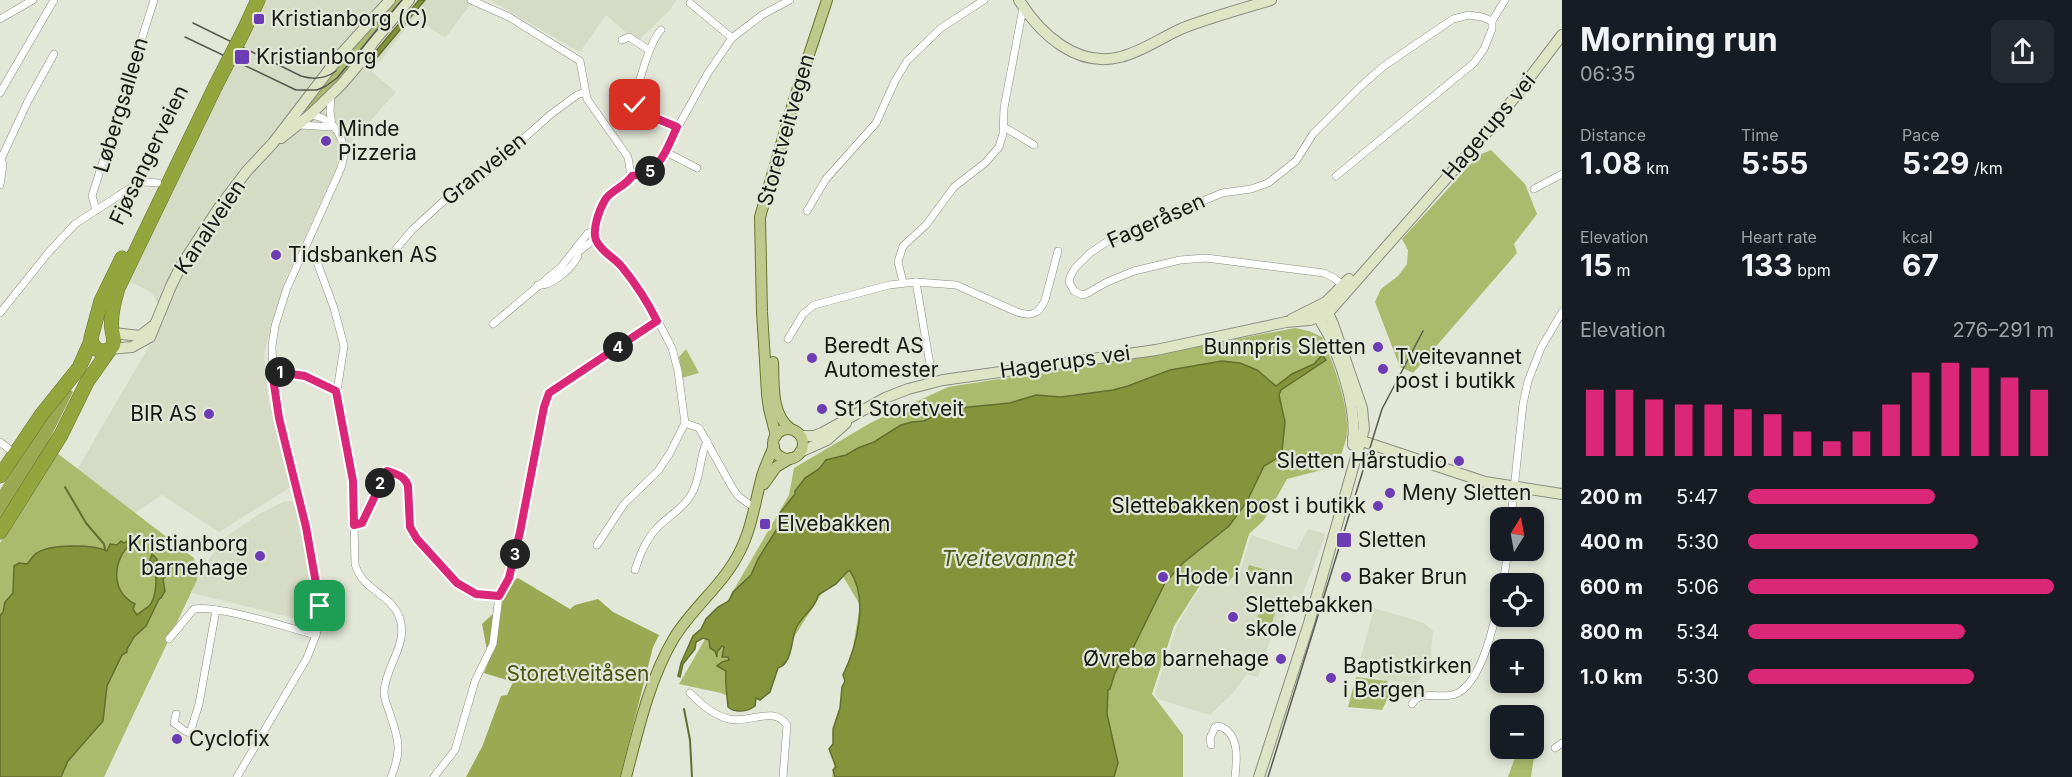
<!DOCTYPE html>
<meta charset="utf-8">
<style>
:root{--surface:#171b24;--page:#242831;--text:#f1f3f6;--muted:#9ea1a6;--accent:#db2777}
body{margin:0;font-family:Inter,sans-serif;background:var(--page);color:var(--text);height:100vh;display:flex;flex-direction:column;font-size:22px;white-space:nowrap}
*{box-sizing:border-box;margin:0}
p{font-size:20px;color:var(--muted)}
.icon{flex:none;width:33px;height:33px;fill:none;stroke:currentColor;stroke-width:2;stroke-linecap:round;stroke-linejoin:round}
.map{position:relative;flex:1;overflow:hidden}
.details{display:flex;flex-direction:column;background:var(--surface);width:510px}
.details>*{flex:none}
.needle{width:39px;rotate:11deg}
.buttons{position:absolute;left:1490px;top:507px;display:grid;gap:12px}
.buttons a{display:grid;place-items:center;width:54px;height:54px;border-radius:12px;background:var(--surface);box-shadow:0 3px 9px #0003;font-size:30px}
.pin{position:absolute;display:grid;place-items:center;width:51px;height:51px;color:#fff;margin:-26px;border-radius:12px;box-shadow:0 3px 9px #0006}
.km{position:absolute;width:30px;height:30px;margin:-15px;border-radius:50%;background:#222;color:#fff;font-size:16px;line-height:30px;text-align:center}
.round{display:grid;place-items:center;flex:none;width:63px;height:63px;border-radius:12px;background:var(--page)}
.overview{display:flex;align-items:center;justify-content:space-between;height:102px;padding:0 18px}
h1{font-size:33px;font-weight:700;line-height:45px}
.stats{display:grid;grid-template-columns:repeat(3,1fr);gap:9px;height:102px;padding:6px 18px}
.stats div{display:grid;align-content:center}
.stats b{font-size:30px;font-weight:700}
.stats small{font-size:16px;font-weight:400}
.stats p{font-size:16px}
.chart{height:168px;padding:12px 18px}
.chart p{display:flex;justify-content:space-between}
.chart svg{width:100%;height:108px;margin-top:6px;stroke:var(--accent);stroke-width:6}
ul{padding:0 18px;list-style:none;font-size:20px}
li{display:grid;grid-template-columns:96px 72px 1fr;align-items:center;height:45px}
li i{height:15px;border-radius:8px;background:var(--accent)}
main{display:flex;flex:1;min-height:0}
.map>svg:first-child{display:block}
.built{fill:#d6dbc5}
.green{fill:#acba6d}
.forest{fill:#9aa952}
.water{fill:#85933b;stroke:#646e2f;stroke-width:1.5}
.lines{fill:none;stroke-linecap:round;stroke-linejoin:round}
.stream{stroke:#646e2f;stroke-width:2}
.street-casing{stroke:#8a8d80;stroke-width:8}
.secondary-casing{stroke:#8a8d80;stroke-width:12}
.primary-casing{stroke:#69742e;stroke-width:12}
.highway-casing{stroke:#69742e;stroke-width:15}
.street{stroke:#fff;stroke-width:7}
.secondary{stroke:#dfe4c5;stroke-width:10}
.primary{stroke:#bfc98b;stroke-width:10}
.highway{stroke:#95a53d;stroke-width:14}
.tram{stroke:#585a52;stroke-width:1.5}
.highway-bridge-casing{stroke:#69742e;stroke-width:15;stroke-linecap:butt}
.highway-bridge{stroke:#95a53d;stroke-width:14}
.route-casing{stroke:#fff;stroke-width:12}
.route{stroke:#db2777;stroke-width:8}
.poi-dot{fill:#6c3cb4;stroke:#e3e7d8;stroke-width:2}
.labels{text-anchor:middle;stroke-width:4.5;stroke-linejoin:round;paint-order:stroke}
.poi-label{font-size:21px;fill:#171813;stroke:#e3e7d8;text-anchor:start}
.street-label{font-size:21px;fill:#171813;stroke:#e3e7d8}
.park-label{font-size:21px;fill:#4a5312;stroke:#e3e7d8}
.water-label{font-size:22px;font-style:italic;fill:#505a1b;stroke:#e3e7d8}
</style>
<main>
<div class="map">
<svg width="1562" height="777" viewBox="0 0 1562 777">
<rect width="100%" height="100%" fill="#e3e7d8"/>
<!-- built -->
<g class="built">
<polygon points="266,0 474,0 445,38 415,17 372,72 396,92 345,149 285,280 264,353 268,396 291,487 219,532 162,495 135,513 113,497 71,480 166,317 151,292 127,280 198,133"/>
<polygon points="490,0 676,0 671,9 637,42 606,15 580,52"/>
<polygon points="290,501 294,502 299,513 305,537 315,613 313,623 192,593 198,571 206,564 224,538 259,514 283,502"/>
<polygon points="1308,529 1326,534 1301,598 1293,595 1289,609 1287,609 1277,639 1271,638 1258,677 1247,674 1232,694 1210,715 1158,699 1155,694 1177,625 1205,580 1229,587 1234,576 1241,569 1251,535 1297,550"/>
<polygon points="1374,608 1424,623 1433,631 1431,651 1432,661 1417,683 1387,681 1357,672"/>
</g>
<!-- green -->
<g class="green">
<polygon points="393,0 406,0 361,57 349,49"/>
<polygon points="346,57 353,62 348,68 351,70 311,112 299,113 339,61 342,63"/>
<polygon points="1491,150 1525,184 1537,214 1514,244 1517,253 1413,373 1400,367 1375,302 1381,289 1398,276 1407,264 1408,250 1402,239 1479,155"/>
<path d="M1295,328L1309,331L1322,337C1333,362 1352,412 1346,439C1344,448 1340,457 1337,466L1287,479L1264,520L1249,534L1239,567L1228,584L1204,579L1174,626L1152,694L1183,735V777H832L860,605L838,568L750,706L721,693L679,684L789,495L794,468L872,422L948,387L1134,358Z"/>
<polygon points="686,349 699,373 682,378 679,357"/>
<polygon points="57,453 194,558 197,580 104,777 0,777 0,543"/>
<polygon points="1249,565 1270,571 1267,581 1246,575"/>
<polygon points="1263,600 1278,604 1269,632 1254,628"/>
<polygon points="1356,677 1387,681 1392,689 1382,710 1348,707"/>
<polygon points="1533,742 1536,743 1531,777 1508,777 1518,749 1533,748"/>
</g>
<!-- forest -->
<g class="forest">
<polygon points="69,388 73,392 44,451 0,519 0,490 43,421"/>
<polygon points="518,578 570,609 575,605 598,599 613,612 659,635 653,647 620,777 466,777 482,747 501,696 507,695 513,682 484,673 493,650 487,650 482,624 493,614 508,584"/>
</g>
<!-- water -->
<g class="water">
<polygon points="419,0 425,0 369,67 365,64"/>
<path d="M1322,355L1326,360L1281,390L1279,395L1285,422L1282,451L1276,459L1264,466L1246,503L1229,526L1183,563L1165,583L1131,652L1121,662L1115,673L1110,689L1108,690L1107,714L1118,763L1114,777H835L833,770L836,767L829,749L833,744V729L840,708L842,687L845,681L843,675C857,646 869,599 850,571H848L836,584L818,595C816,609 799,617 795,631C791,643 792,663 778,668L770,692L760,700L756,698L755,706C747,712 735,713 728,707C727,695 725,684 726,671L717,666L722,662L729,660L728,657H722L724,647L722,646L717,652V657L715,651L710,648L709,640L703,638L696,642L695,649L683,664L680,677L678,676L681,663L693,636L701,629L706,619L718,607L729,601L733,592L751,575L758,559L782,521L780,513L795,494V491L805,478L819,469L826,460L846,455L858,448L874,442L901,425L912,422L924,421L948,409L1010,403L1036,395L1061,397L1113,390L1128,386L1170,370L1222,361L1240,363L1257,370L1276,386L1292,374L1314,364Z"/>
<path d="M131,539L132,543C112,559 110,592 135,604L133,609L137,615C140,612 147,608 149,606C156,599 157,580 155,572L152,573L150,569L154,566L150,560L152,554L157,559V562L159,565L163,564L165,577L163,579L165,591L161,598L159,599L146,626L134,637L127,649V652L122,655L107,686L103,721L68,761L61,777H0V616L3,612L5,602L13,593L14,566L19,563L27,564C30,561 33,555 37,553C50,544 93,544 107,551L110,544L117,545L121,541L124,543Z"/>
</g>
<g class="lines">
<!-- stream -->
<g class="stream">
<polyline points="65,487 86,523 104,544 105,550"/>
<polyline points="684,709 690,740 692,777"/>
</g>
<!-- street casing -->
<g class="street-casing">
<g id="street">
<polyline points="471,0 509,17 580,61 587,99 628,157 631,176 627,183 612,192 605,200 595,230 595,239 601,248 620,264 647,300 672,348 678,371 685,423 699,428 732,487 738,496 749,504"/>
<polyline points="690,3 732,38"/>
<polyline points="0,19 33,0"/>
<path d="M661,30C650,41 636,88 635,105L641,112L677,127"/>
<polyline points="622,40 629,37 649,50"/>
<polyline points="0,93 54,0"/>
<polyline points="331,95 330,111 332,125"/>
<polyline points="300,125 333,127"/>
<polyline points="1004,127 1034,145"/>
<polyline points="666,152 697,168"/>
<polyline points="0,156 3,165 0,185"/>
<polyline points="2,157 28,101 54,54"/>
<polyline points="631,176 643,175 655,168 708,73 732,38 762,15 790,0"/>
<polyline points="1336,176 1474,63 1484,49 1492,29 1492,21 1505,0"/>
<polyline points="1534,189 1562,174"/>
<polyline points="96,210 92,196 154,0"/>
<polyline points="807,211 826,179 876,123 895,81 907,61 941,28 984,0"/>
<polyline points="578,252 595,239"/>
<polyline points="391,255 412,230 448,197 476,181 550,115 577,95 585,92"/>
<polyline points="317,262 334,308 344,346 337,391"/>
<polyline points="903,282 898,262 903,246 926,225 954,187 985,163 999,147 1003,134 1004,108 1023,8"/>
<polyline points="916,282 933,382"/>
<path d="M538,285C552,287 572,268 578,256L576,248"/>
<polyline points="1345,287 1334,278 1324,273 1206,258 1180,260 1134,271 1107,282 1086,294 1082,295 1074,291 1069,282 1070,277 1075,268 1090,253 1108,241 1222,193 1251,189 1268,183 1296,161 1313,134 1361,86 1384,66 1453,19 1469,15 1482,17 1492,21"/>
<polyline points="0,313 48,253 75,224 138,183 146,182 158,183"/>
<polyline points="493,324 561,267 588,233 595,230"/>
<path d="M788,339L803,314L814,305L889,285L916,282L956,285L1017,312C1031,317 1039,314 1045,300L1058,251"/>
<path d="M272,371L305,376L337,391L353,481L355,564C362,590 389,593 399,616C410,643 385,666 384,692C384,700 388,707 390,714C399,740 402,751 391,777"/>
<polyline points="0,442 9,449"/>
<polyline points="1511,518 1523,404 1528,381 1541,348 1562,312"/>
<path d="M354,525L362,523L387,471C396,474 405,476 408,486L410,527L417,539L457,583L476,594L499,596"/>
<polyline points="597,545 624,504 658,471 670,453 685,423"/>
<path d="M635,570C639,556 647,538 657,528C668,516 682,510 691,495C701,479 699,458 707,441"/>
<polyline points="1503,584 1508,550"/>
<path d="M169,639L194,609C219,605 289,628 316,635"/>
<path d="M690,693C701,704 713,715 729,719C749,724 773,705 787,725L783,777"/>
<path d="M1412,704C1421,688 1443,701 1458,693C1483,679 1494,623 1500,597"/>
<polyline points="176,714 174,723 185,731 190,733 199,704 216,610"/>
<path d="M1211,745L1210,738L1215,727L1219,726C1240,733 1237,759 1235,777"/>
<polyline points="1555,748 1562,743"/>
<path d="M237,777L307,658L316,635L320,620V606L309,541L274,395L272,346L275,326L287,288L341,168C350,143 335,116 308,115"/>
<polyline points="434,777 455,750 475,681 493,644 499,596 509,577 520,532 544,407 549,393 657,321"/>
</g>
</g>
<!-- secondary casing -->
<g class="secondary-casing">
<g id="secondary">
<path d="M1019,0C1040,34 1077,68 1120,57C1142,52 1162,37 1183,28C1212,17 1241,9 1271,0"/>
<polyline points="281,138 310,115 341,85 358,65 374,41 409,0"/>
<path d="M1318,311C1318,321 1325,327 1329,336C1343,368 1357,410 1353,445"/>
<polyline points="1292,319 1326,302 1349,279"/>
<polyline points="113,333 140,336 153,326"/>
<polyline points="110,349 132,347 150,337 171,286 181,266 218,209 246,172 273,143 342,53 390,0"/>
<polyline points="801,436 814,436 822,433 885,398 908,389 943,380 1156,350 1286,322 1310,320 1328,313 1495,123 1562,35"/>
<polyline points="1353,438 1485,482 1562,494"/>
<polyline points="800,452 827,440 846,423"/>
<polyline points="1259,777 1309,623 1364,429 1362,408 1333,324 1328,313 1318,307"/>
</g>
</g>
<!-- primary casing -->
<g class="primary-casing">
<g id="primary">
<path d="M773,362C774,384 771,415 791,429"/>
<circle cx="788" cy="444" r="15"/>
<polyline points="776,436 769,409 767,394 762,312 760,217 794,100 827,0"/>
<polyline points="764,484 776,467 791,458"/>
<path d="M626,777C638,731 649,680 674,638C693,607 724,584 740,551C752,527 755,502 762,476C765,466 770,456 774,446"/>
</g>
</g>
<!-- highway casing -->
<g class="highway-casing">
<g id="highway">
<polyline points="244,30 258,0"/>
<path d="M108,350C99,353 92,348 91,338L101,301L122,258"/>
<polyline points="0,476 42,414 79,368 91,341"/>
<path d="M0,532L61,435L87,382L113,345C115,338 113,337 112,330C110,317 114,301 118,288L215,87"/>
</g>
</g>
<!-- street -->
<use href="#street" class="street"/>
<!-- secondary -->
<use href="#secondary" class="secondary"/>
<!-- primary -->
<use href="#primary" class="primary"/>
<!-- highway -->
<use href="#highway" class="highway"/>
<!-- tram -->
<g class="tram">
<path d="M193,23L301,76C314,80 325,79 336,71"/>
<polyline points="185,37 296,90 317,90 326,86 337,78 402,0"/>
<polyline points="1268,777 1382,409 1423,331"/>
</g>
<!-- highway-bridge casing -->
<g class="highway-bridge-casing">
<polyline id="highway-bridge" points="215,87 244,30"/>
</g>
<!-- highway-bridge -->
<use href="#highway-bridge" class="highway-bridge"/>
</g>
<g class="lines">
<!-- route casing -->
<g class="route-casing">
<path id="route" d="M320,606L306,527L279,418L272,371L305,376L336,391L353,481L354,525L362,523L387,471C396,474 405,476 408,486L410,527L417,539L457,583L476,594L499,596L509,578L520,532L544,407L549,393L657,321C647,301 636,284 622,267C614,257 601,252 596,240C592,230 599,210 605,200C612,189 625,187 632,176C661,173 666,150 677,127L641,112L635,105"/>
</g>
<!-- route -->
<use href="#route" class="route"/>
</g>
<!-- markers -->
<g class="poi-dot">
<rect x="253" y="13" width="12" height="12" rx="3"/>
<rect x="234" y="49" width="16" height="16" rx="3"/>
<circle cx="326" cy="141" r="6"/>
<circle cx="276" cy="255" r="6"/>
<circle cx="1378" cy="347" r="6"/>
<circle cx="812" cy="358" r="6"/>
<circle cx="1383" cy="369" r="6"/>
<circle cx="822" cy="409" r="6"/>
<circle cx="209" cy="414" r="6"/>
<circle cx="1459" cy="461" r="6"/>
<circle cx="1390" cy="493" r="6"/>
<circle cx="1378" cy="506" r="6"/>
<rect x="759" y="518" width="12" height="12" rx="3"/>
<rect x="1336" y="532" width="16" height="16" rx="3"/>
<circle cx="260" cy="556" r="6"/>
<circle cx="1163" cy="577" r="6"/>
<circle cx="1346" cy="577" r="6"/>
<circle cx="1233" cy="617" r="6"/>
<circle cx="1281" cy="659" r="6"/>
<circle cx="1331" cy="678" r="6"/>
<circle cx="177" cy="739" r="6"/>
</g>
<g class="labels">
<!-- poi labels -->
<g class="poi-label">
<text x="271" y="26">Kristianborg (C)</text>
<text x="256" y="64">Kristianborg</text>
<text x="338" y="136">Minde<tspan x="338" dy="24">Pizzeria</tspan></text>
<text x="288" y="262">Tidsbanken AS</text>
<text x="824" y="353">Beredt AS<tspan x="824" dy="24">Automester</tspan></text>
<text x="1366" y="354" text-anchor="end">Bunnpris Sletten</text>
<text x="1395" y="364">Tveitevannet<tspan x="1395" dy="24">post i butikk</tspan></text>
<text x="834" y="416">St1 Storetveit</text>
<text x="197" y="421" text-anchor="end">BIR AS</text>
<text x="1447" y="468" text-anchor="end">Sletten Hårstudio</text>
<text x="1402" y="500">Meny Sletten</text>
<text x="1366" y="513" text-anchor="end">Slettebakken post i butikk</text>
<text x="777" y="531">Elvebakken</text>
<text x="1358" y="547">Sletten</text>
<text x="248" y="551" text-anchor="end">Kristianborg<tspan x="248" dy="24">barnehage</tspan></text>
<text x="1175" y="584">Hode i vann</text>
<text x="1358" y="584">Baker Brun</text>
<text x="1245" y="612">Slettebakken<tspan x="1245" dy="24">skole</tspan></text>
<text x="1269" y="666" text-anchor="end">Øvrebø barnehage</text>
<text x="1343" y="673">Baptistkirken<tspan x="1343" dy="24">i Bergen</tspan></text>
<text x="189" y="746">Cyclofix</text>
</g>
<!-- street labels -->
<g class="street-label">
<text transform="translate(121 105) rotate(-73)" y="7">Løbergsalleen</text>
<text transform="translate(1489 127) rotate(-50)" y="7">Hagerups vei</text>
<text transform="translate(786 130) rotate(-74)" y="7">Storetveitvegen</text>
<text transform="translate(149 155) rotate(-64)" y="7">Fjøsangerveien</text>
<text transform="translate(484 169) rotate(-39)" y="7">Granveien</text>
<text transform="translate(1156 221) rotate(-24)" y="7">Fageråsen</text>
<text transform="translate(210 227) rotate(-56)" y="7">Kanalveien</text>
<text transform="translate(1065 362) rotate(-8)" y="7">Hagerups vei</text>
</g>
<!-- park labels -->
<g class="park-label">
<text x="578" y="681">Storetveitåsen</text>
</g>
<!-- water labels -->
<g class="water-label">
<text x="1008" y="566">Tveitevannet</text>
</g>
</g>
</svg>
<div class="buttons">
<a><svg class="needle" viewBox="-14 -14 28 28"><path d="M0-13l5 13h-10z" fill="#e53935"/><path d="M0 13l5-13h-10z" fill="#9ea1a6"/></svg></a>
<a><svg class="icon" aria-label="locate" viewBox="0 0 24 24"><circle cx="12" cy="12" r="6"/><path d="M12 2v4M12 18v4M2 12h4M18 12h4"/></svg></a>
<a>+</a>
<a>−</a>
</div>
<div class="pin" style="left:320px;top:606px;background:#1e9e55"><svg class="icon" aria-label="arrive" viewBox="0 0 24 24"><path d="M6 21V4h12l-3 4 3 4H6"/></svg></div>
<div class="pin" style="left:635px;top:105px;background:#d93025"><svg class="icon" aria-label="check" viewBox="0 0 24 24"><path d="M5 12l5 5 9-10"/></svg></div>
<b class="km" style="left:280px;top:372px">1</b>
<b class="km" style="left:380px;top:483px">2</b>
<b class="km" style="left:515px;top:554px">3</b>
<b class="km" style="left:618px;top:347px">4</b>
<b class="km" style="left:650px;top:171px">5</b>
</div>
<section class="details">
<div class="overview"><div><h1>Morning run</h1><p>06:35</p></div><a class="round"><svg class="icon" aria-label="share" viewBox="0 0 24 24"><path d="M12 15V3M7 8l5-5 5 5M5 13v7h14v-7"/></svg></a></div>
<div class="stats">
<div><p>Distance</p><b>1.08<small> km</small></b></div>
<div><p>Time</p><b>5:55</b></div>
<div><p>Pace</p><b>5:29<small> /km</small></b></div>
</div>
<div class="stats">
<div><p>Elevation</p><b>15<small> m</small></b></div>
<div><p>Heart rate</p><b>133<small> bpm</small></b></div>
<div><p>kcal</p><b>67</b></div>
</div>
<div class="chart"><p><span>Elevation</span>276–291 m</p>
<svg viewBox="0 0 160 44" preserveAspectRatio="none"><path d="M5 44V17M15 44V17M25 44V21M35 44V23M45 44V23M55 44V25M65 44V27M75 44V34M85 44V38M95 44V34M105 44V23M115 44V10M125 44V6M135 44V8M145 44V12M155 44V17"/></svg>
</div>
<ul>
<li><b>200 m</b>5:47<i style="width:61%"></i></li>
<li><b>400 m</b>5:30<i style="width:75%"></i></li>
<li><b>600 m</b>5:06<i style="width:100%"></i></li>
<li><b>800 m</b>5:34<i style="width:71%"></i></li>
<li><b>1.0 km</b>5:30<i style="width:74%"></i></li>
</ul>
</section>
</main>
